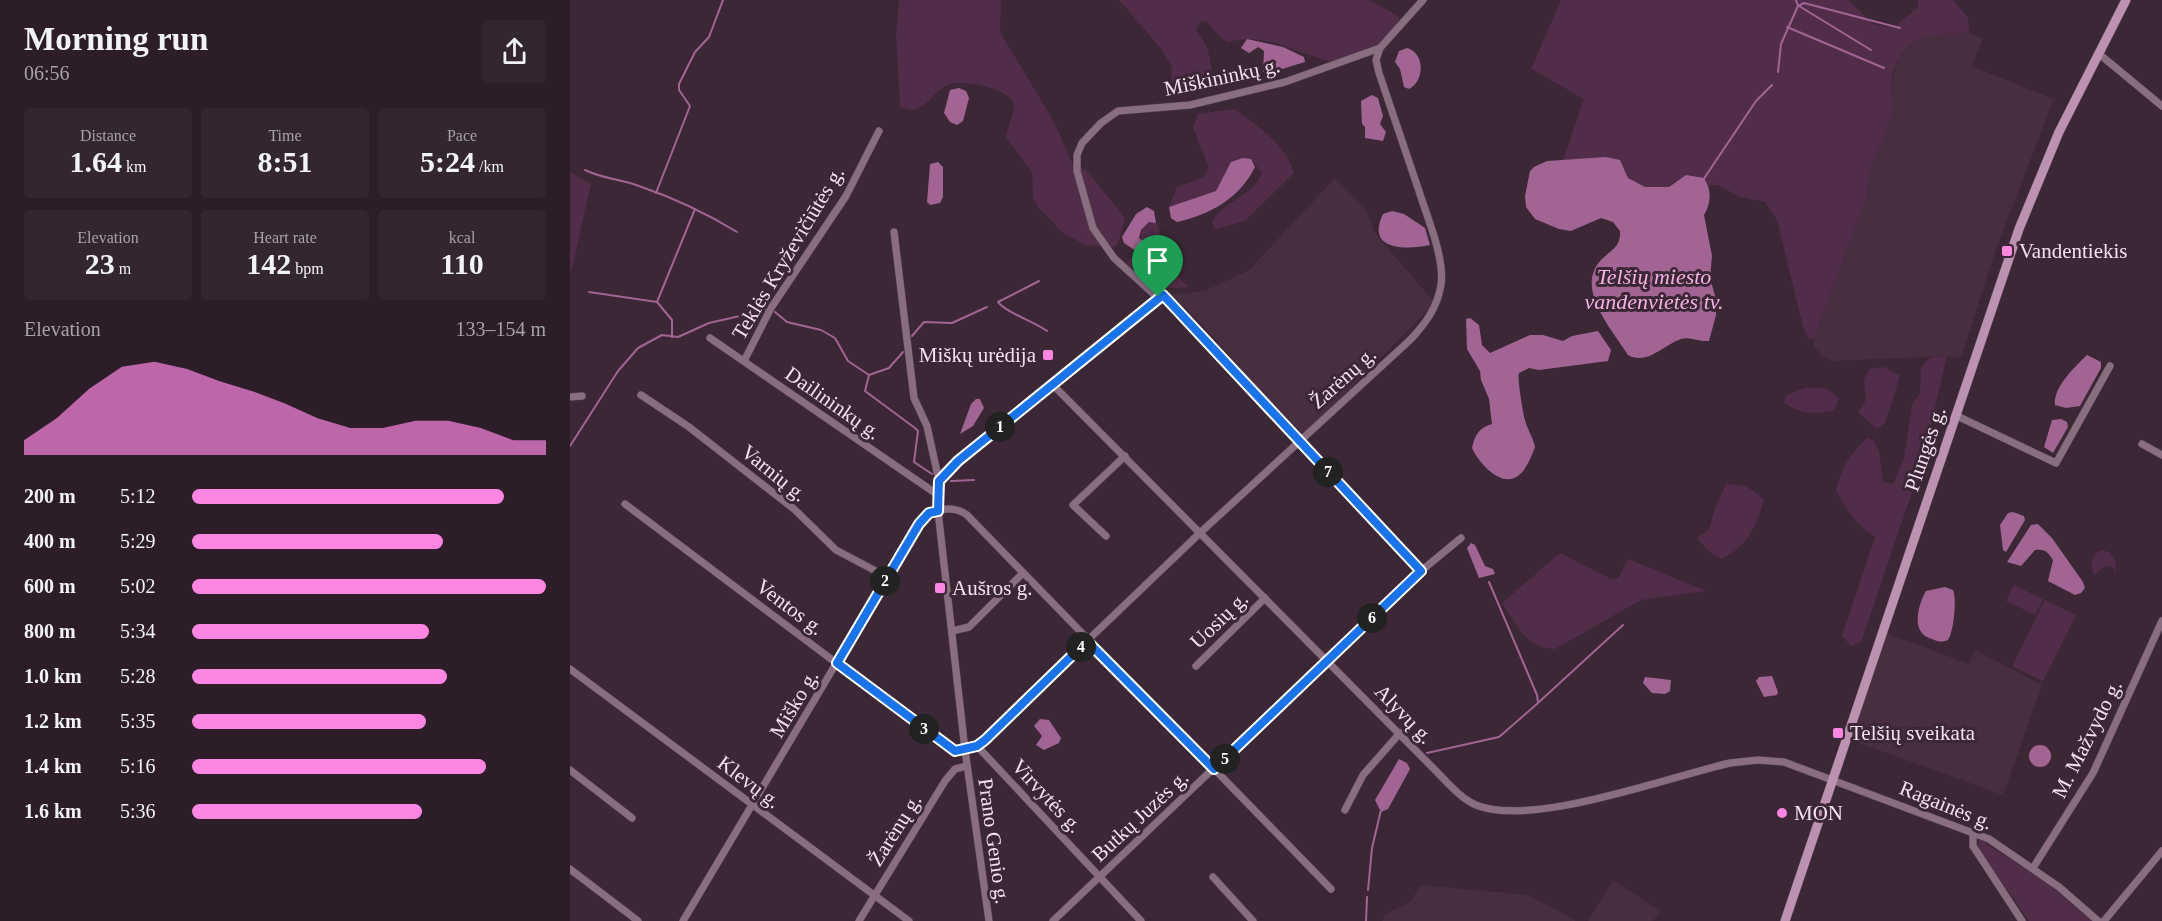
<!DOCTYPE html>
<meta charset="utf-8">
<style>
:root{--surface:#2c1d28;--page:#342630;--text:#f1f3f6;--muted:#a6a2a8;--accent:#fd86e2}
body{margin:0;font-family:Georgia,serif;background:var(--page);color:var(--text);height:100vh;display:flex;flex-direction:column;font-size:22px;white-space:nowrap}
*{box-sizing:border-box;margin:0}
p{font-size:20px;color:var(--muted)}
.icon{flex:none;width:33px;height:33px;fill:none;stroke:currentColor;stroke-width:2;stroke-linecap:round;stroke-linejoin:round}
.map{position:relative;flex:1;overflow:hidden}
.details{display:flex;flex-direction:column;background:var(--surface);width:570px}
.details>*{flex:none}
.pin{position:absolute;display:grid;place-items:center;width:51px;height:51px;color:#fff;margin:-62px -26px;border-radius:50% 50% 50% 0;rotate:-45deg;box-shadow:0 0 6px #0007}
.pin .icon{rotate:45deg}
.km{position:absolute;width:30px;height:30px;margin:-15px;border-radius:50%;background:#222;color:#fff;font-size:16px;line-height:30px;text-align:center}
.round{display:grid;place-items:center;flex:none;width:63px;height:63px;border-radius:6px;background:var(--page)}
.summary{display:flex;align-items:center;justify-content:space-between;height:102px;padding:0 24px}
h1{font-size:33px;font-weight:600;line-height:45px}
.stats{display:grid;grid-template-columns:repeat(3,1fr);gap:9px;height:102px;padding:6px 24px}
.stats div{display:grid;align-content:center;border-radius:6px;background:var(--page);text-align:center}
.stats b{font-size:30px;font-weight:600}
.stats small{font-size:16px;font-weight:400}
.stats p{font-size:16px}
.chart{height:168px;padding:12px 24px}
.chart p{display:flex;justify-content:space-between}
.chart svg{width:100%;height:108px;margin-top:6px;fill:var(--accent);opacity:.7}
ul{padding:0 24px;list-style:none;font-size:20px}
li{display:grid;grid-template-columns:96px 72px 1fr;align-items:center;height:45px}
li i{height:15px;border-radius:8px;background:var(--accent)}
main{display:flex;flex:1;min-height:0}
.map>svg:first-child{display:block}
.built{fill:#472e41}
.green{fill:#522d49}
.water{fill:#a26593}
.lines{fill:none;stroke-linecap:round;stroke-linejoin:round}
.stream{stroke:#a26593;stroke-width:2}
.minor-casing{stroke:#584552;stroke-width:8}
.secondary-casing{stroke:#584552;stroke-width:10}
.minor{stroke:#896e82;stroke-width:7}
.secondary{stroke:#bd92b1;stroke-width:9}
.route-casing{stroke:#fff;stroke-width:12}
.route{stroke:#1a73e8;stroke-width:8}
.poi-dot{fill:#fd86e2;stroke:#3b2735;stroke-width:2}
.labels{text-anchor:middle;stroke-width:6;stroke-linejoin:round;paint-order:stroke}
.street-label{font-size:21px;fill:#f1e3ed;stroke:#3b2735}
.poi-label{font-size:21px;fill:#f1e3ed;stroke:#3b2735;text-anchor:start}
.water-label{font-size:22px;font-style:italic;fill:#f6b1e4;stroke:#3b2735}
</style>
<main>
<section class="details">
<div class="summary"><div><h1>Morning run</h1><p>06:56</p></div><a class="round"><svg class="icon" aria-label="share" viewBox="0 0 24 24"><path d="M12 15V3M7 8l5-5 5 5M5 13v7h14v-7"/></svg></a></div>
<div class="stats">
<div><p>Distance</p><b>1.64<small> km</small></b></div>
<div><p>Time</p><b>8:51</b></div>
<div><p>Pace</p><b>5:24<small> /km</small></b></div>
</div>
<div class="stats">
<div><p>Elevation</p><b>23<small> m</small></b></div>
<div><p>Heart rate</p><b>142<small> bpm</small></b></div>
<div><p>kcal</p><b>110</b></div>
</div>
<div class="chart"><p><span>Elevation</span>133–154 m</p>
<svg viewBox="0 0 160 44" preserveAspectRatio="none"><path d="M0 44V38L10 29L20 17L30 8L40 6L50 9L60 14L70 18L80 23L90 29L100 33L110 33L120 30L130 30L140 33L150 38L160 38V44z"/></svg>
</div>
<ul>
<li><b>200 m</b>5:12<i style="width:88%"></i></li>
<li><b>400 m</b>5:29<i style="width:71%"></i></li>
<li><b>600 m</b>5:02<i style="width:100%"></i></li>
<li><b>800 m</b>5:34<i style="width:67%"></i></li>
<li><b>1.0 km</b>5:28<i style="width:72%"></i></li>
<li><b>1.2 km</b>5:35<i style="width:66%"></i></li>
<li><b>1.4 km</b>5:16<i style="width:83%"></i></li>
<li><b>1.6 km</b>5:36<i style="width:65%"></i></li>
</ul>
</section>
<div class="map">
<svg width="1592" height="921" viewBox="0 0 1592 921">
<rect width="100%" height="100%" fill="#3b2735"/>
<!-- built -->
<g class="built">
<polygon points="1399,33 1413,39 1401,66 1484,99 1425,252 1391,358 1377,356 1263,361 1252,357 1244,346 1244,338 1296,198 1296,179 1321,118 1321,84 1329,57 1343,43 1361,34"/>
<polygon points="765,178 796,209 805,233 865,303 731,438 627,319 598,295 635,291 679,270"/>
<polygon points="1316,633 1399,664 1405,650 1472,685 1433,795 1281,740"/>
<polygon points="1043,880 1090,911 1083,921 1018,921"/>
<polygon points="850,885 959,895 1006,921 812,921 814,915 841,901"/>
</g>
<!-- green -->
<g class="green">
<path d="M329,0H431L430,32L483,120L503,165C507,166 513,168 516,171C520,174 553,215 555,219L548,243L544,247L515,245L493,233L469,208L463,198L462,172L436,137C437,127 444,116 444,106C443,88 393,79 380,84C361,90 354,120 330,106L326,35Z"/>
<path d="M549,0H800L828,16L830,22L807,45L765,62C726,55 700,31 658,42L651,38L636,21L630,22L626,30C640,46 641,62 643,83L638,89L608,94L602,88L601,66L592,50Z"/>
<path d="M991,0H1278L1303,24L1323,28L1348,7V0H1383L1398,18L1399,33C1359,34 1329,35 1321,83C1319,96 1325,108 1320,120C1311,147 1296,169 1296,198L1244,338L1239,339L1233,326L1207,220L1195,202L1170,197L1148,185H1139L1134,178L1104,182L1099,187H1075L1058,178L1055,169L1044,158L993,160L1014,99L961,69Z"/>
<path d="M664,109C686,125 717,145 724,173L675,221L645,229L642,222C653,200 682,198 692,173L681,159L661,162L646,191L599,207L607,187L633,178L639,167L623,128L628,114Z"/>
<polygon points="0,172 21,184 0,277"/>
<path d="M579,222L586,223C591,232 592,239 589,249L595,258L596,267L619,287C584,291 582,285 556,263L574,248C568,236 570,232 579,222Z"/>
<path d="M1377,356L1350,469L1291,642L1281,646L1272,636L1305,537C1287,525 1276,510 1266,490C1271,468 1280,455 1297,438L1303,440L1309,451L1313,482L1323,484L1334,458L1342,405L1350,393L1351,367L1360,358Z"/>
<polygon points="1315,367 1330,376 1315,423 1307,429 1288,412 1296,400 1294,380 1299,369"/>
<path d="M1235,388H1256L1269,398L1264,410C1249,415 1226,414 1214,402L1217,395Z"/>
<path d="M1156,484L1176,486L1194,499C1187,525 1177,548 1151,559L1141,553L1126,538L1139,530L1145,508Z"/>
<path d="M1531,550L1539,552L1545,561L1546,573L1542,566L1533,567L1525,575C1518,567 1522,555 1531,550Z"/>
<path d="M990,553L1041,579H1048L1058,559L1136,591L1071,600L985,649C957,649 946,624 932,603Z"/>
<polygon points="1444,585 1473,599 1465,615 1436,601"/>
<polygon points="1475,600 1506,615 1473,681 1442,666"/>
<polygon points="1409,839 1478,884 1522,921 1459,921 1408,848"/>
</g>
<!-- water -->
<g class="water">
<polygon points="677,39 713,47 734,57 735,62 696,74 693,71 694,51 688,47 679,53 671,48"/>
<path d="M837,48C855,53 855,81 839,89L834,87L830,69L825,62L829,51Z"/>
<polygon points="389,88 396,91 399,98 393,121 387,125 380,122 374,113 380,90"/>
<polygon points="802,95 808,98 813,116 810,124 816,132 813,141 795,138 795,127 792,124 791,101"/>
<path d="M1036,157L1050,160L1058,178L1075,187H1099L1116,175L1134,178C1142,190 1141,203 1134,215L1142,256L1140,278L1146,299V315L1139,341C1129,342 1120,336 1111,339C1095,344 1077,366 1058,355C1043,330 1004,289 1031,260C1042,249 1051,247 1050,231L1043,222L1031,218L1001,231L989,229L965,219L956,207L955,196L960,171L964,167L977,161Z"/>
<path d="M673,158L681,159L685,167C669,199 641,214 607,222L601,218L599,207L646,191L661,162Z"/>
<polygon points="368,162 373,167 373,197 370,203 360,205 357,202 360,164"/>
<polygon points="577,207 584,211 586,223 579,222 571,230 569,238 575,243 574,248 569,253 554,243 552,237 566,214"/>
<path d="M822,211L834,214L855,228L860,245C837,250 795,251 813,214Z"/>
<path d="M900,318L909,325L912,345L920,353L960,335H973L993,341L1002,336L1028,331L1041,350L1038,361L969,370L959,368L949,373C947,378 953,413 955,420C957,429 963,437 965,447C962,455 956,470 949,475C932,490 908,462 902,448C905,434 909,428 922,424L919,399L911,380L910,371L897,349L896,319Z"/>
<path d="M1517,355L1531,362V368L1510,406L1496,408L1485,405C1483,387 1505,367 1517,355Z"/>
<polygon points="406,399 410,399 414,408 403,426 390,434 401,404"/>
<polygon points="1491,419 1497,422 1498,427 1483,453 1474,447 1482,420"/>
<polygon points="1443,512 1454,516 1455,520 1436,552 1433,550 1430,525 1438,513"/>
<path d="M1468,524L1482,538L1513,582L1515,588L1511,593L1505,595L1478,581L1483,560C1478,552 1475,549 1465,550L1451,566L1437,562L1461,525Z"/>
<polygon points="901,543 905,545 915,566 923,569 925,574 909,578 897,548"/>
<path d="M1375,587L1383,590C1387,599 1384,631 1378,640C1370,643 1367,641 1359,638C1341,631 1348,605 1356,591Z"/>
<polygon points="1202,676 1208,692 1207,695 1194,697 1186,681 1189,677"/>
<polygon points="1075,677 1101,680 1100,691 1095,694 1082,693 1073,683"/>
<polygon points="470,719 479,720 491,738 489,743 474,750 466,745 472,736 464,726"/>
<circle cx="1470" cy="756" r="11"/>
<polygon points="829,759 837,763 840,769 818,809 811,812 805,800"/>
</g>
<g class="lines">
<!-- stream -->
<g class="stream">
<polyline points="1228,6 1234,3 1330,28"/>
<polyline points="1229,6 1301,50"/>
<polyline points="1217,27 1314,68"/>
<polyline points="1208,72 1211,44 1228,6 1226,0"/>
<path d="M15,170C33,179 51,179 69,186C104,198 136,213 167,232"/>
<polyline points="1133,180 1186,101 1202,85"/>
<polyline points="86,193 120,106 109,90 109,84 125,52 139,37 153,0"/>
<path d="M469,281L428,302C436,313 464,321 477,331"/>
<polyline points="19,292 87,302"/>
<polyline points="205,312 217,322 251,330 265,338 278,361 299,375 319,368 333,352"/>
<polyline points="342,336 354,322 382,323 417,307"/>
<polyline points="102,337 102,320 87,302 125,209"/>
<polyline points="299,375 295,391 345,428 348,431 344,462 362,474"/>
<polyline points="0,446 48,371 68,348 92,335 108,337 139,323 196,310"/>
<polyline points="381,481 404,480"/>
<polyline points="969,702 1053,625"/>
<polyline points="857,753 929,737 968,703 967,695 919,582"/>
<polyline points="798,890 802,848 811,810"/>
<polyline points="796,921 797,897"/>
</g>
<!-- minor casing -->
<g class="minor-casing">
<g id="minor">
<polyline points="1528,53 1592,106"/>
<polyline points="324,232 344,398 357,426 369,481 368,511 395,750 419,921"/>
<polyline points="588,298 544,258 523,228 507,171 507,155 512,143 531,123 548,111 620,105 715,82 810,48 853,0"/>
<polyline points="140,338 368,495"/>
<polyline points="174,361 201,308 276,196 309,131"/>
<path d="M483,385L865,770C877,782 890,798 906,805C962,828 1098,777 1160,763L1188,760L1214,762L1419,839L1489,887L1528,921"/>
<polyline points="71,395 119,427 224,509 266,550 317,577"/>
<polyline points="0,397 12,396"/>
<polyline points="1385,415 1486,463 1540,366"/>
<polyline points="1572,444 1592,455"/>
<polyline points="369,481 388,461 593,295 851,571"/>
<path d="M55,504L374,744L389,751L407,746L631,532L840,340C856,323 867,308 871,285C875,258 857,217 849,191C836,152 822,112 809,73L806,60L810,48"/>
<polyline points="536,536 503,505 555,456"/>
<polyline points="382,631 399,627 453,573"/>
<polyline points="626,666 695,598"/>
<polyline points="0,669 339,921"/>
<polyline points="407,746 571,921"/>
<polyline points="0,770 62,818"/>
<polyline points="775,810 793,775 830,733"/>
<polyline points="1403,831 1403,846 1452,921"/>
<polyline points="1463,868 1523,773 1592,621"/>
<polyline points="0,869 68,921"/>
<polyline points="643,877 683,921"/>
<path d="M113,921L349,524C359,509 382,504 397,515L761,889"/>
<polyline points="289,921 375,781 385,769 397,766"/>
<polyline points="483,921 851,571 891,538"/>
<polyline points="1534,921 1592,851"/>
</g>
</g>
<!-- secondary casing -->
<g class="secondary-casing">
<polyline id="secondary" points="1215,921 1449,229 1489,132 1556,0"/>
</g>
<!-- minor -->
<use href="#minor" class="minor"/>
<!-- secondary -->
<use href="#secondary" class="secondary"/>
</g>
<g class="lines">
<!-- route casing -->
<g class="route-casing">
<polygon id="route" points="593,295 851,571 644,769 517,641 415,740 407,746 385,751 267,663 349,524 359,513 368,511 369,481 388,461"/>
</g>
<!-- route -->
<use href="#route" class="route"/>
</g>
<!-- markers -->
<g class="poi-dot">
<rect x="1431" y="245" width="12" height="12" rx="3"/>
<rect x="472" y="349" width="12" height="12" rx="3"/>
<rect x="364" y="582" width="12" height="12" rx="3"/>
<rect x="1262" y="727" width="12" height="12" rx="3"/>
<circle cx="1212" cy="813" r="6"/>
</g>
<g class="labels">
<!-- street labels -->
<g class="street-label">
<text transform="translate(652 77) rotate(-12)" y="7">Miškininkų g.</text>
<text transform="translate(218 253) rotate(-59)" y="7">Teklės Kryževičiūtės g.</text>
<text transform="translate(773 378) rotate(-42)" y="7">Žarėnų g.</text>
<text transform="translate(263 403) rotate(35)" y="7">Dailininkų g.</text>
<text transform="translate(1355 449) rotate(-71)" y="7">Plungės g.</text>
<text transform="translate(204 473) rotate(39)" y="7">Varnių g.</text>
<text transform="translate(220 607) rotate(37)" y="7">Ventos g.</text>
<text transform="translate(649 620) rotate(-44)" y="7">Uosių g.</text>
<text transform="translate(224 704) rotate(-59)" y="7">Miško g.</text>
<text transform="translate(834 714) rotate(46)" y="7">Alyvų g.</text>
<text transform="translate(1517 739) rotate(-63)" y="7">M. Mažvydo g.</text>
<text transform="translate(179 782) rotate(37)" y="7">Klevų g.</text>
<text transform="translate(477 796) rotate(47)" y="7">Virvytės g.</text>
<text transform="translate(1376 805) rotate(22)" y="7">Ragainės g.</text>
<text transform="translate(570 816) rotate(-43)" y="7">Butkų Juzės g.</text>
<text transform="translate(325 830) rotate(-58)" y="7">Žarėnų g.</text>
<text transform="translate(424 841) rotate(82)" y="7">Prano Genio g.</text>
</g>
<!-- poi labels -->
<g class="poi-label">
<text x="1449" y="258">Vandentiekis</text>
<text x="466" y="362" text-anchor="end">Miškų urėdija</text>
<text x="382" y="595">Aušros g.</text>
<text x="1280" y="740">Telšių sveikata</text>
<text x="1224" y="820">MON</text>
</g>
<!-- water labels -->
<g class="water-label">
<text x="1084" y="284">Telšių miesto<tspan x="1084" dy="25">vandenvietės tv.</tspan></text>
</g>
</g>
</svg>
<div class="pin" style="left:588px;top:297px;background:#1e9e55"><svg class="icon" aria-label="arrive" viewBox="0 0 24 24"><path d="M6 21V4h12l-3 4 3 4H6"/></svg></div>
<b class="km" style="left:430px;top:427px">1</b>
<b class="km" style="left:315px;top:581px">2</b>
<b class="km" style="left:354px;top:729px">3</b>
<b class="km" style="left:511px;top:647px">4</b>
<b class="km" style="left:655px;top:759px">5</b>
<b class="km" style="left:802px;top:618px">6</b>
<b class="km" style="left:758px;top:472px">7</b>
</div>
</main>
